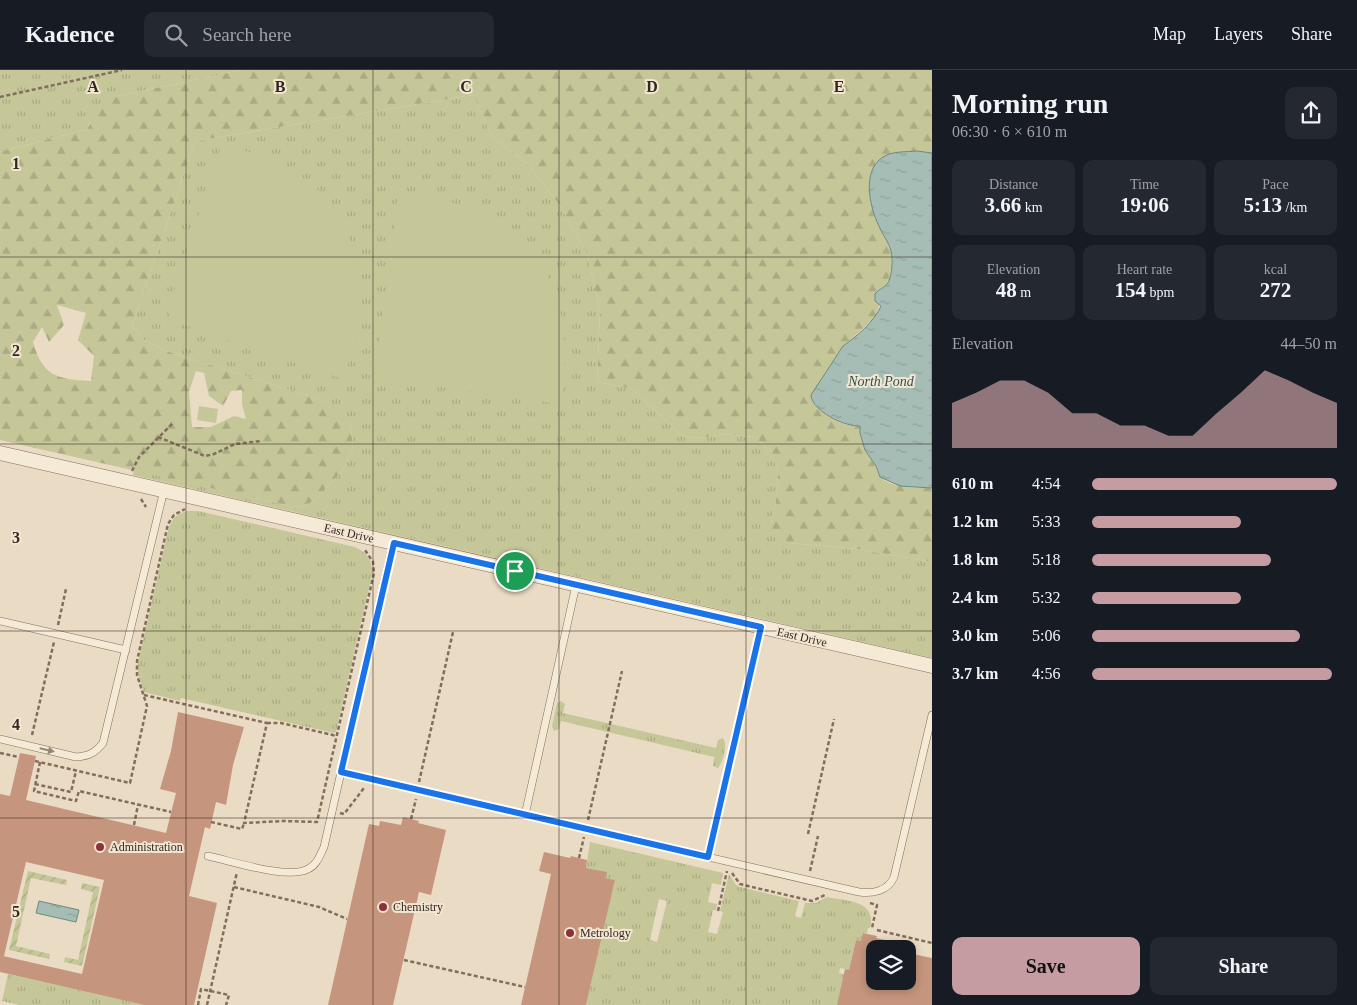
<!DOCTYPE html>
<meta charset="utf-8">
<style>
:root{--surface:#171b24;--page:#242831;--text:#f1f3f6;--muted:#9ea1a6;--line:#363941;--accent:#c49ca1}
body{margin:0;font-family:Georgia,serif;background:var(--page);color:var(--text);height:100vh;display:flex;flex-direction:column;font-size:19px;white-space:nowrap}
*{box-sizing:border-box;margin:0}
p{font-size:16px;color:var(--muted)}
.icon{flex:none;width:28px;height:28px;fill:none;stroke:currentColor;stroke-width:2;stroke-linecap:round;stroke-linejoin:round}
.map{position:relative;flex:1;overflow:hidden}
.panel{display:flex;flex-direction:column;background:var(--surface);width:425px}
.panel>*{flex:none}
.controls{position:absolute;left:866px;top:870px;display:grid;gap:10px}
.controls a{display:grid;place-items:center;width:50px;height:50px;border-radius:10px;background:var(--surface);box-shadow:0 2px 8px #0003;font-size:25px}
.pin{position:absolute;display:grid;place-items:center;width:42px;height:42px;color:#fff;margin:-21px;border:2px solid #fff;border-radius:50%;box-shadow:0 1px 5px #0007}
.round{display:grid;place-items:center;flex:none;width:52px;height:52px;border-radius:10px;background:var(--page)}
.head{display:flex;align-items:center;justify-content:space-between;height:85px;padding:0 20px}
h1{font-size:28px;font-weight:800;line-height:38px}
.metrics{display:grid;grid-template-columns:repeat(3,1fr);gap:8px;height:85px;padding:5px 20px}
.metrics div{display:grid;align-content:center;border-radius:10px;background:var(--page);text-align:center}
.metrics b{font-size:21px;font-weight:800}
.metrics small{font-size:14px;font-weight:400}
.metrics p{font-size:14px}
.chart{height:140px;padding:10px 20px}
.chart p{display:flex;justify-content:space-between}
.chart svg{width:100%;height:90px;margin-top:5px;fill:var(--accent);opacity:.7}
.primary-button{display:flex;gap:10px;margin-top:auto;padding:10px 20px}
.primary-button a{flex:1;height:58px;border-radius:10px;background:var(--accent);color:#111;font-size:20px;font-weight:800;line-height:58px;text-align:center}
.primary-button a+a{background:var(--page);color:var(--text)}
ul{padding:0 20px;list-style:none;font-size:16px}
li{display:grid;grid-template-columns:80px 60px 1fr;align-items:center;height:38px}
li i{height:12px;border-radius:6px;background:var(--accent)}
header{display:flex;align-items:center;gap:30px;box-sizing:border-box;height:70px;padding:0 25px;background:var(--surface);border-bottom:1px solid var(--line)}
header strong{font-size:24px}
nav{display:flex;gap:28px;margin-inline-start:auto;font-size:18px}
.search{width:350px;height:45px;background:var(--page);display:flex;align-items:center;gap:12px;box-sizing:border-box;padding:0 18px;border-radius:10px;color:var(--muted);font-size:19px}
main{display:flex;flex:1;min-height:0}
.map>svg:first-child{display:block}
.grass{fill:url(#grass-tufts);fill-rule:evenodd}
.forest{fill:url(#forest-firs);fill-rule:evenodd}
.park{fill:#c5c799}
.garden{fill:url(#garden-furrows)}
.water{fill:url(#water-ripples);stroke:#6d8b81}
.building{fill:#c5957d;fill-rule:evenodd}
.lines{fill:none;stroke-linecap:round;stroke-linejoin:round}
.lane-casing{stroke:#836d5c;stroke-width:8}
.street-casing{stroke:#836d5c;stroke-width:15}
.path{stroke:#836d5c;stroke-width:2.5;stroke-dasharray:4 2.5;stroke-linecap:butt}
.lane{stroke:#f5ead6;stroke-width:7}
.street{stroke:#f5ead6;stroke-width:14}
.oneway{fill:#94887a}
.route-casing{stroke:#fff;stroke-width:10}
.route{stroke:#1a73e8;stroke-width:6}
.grid{fill:none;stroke:#34271f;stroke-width:1;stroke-opacity:0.55}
.poi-dot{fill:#8c313a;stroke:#f2e6d3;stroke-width:2}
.labels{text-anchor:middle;stroke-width:4;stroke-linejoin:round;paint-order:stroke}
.street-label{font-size:12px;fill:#34271f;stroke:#f2e6d3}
.poi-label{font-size:12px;fill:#34271f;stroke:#f2e6d3;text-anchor:start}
.water-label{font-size:14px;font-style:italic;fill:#2f534d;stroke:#f2e6d3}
.grid-label{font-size:16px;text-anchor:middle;font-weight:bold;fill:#34271f;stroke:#f2e6d3;stroke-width:4;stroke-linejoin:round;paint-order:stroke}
</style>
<header>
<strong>Kadence</strong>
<div class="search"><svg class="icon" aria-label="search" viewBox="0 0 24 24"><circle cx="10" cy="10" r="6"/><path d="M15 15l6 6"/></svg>Search here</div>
<nav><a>Map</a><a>Layers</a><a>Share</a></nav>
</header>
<main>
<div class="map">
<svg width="932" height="935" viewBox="0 0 932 935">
<defs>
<pattern id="grass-tufts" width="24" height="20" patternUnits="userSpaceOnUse" patternTransform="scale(1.25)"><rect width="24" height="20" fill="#c5c799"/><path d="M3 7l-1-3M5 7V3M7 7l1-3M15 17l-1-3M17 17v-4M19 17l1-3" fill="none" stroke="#aaab83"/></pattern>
<pattern id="forest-firs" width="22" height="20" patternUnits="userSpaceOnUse" patternTransform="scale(1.25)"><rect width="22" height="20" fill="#c5c799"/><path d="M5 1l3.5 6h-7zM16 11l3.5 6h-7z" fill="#aaab83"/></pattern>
<pattern id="garden-furrows" width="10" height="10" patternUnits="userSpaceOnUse" patternTransform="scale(1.25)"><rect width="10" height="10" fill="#c5c799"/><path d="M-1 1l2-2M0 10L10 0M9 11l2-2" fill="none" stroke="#aaab83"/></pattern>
<pattern id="water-ripples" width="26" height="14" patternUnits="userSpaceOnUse" patternTransform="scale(1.25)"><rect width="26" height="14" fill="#a5bdb4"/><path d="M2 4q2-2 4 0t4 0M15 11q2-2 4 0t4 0" fill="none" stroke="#8fa29a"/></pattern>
</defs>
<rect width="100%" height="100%" fill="#eadbc4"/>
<!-- grass -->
<g class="grass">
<polygon points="0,0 241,0 118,26 89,54 87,59 0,82"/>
<polygon points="473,25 493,68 526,92 559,134 587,183 600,241 597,312 633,319 680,364 695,369 724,364 754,367 771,381 778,403 776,432 771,453 789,473 858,479 932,492 932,588 133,405 134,400 299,438 315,430 342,401 353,380 351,356 325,331 166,281 144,270 132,256 195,71"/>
<path d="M187,441H198L355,477C368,483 373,491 372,505L336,662L334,663L181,628L180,631L144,622L138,605V592L168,461C171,450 176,444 187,441Z"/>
<path d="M561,631L565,634L563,643L716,678L718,670L723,668C728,675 723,692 718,698L713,696L714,687L561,651L559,659L554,661L552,656L557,633Z"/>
<path d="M590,772L723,803L721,815L712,813L708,832L717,834L716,840H713L708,862L717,864L723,842L720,841L729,804L736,815L740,817L799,831L795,846L801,848L805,833H816L827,827C847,831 877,830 870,858H868L867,863H863L861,871L856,870L849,900L840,898L839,903L847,905L837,935H586L615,810L605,808L606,802L586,798ZM659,829L667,831L657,872L650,870Z"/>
<polygon points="8,904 144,935 19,935 2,931"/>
</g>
<!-- forest -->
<path class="forest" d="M241,0H932V83C902,79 871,80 870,118C870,125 870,133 873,140C878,154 889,168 891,182C892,189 891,212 886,216C885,217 881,218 879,219L876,232L880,234L875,247L848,272L814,334C825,345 844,358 860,356C860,368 865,382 873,392C876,396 877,402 880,406C890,419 917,417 932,418V492L858,479L789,473L774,465L771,453L776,432L778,403L771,381L754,367L724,364L695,369L680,364L633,319L597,312L600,241L587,183L559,134L526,92L493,68L473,25L195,71L132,256L144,270L166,281L325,331L336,338L351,356L353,380L342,401L315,430L299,438L0,370V82L87,59L99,38L118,26ZM57,235L86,243L78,270L94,286L91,311C57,309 43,307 33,272L42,257L49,272L64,255ZM196,301L204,303L209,326L223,336L231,321L242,320V334L246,349L234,346L211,357H192L189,322Z"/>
<!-- park -->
<g class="park">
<path d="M222,74C253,83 283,92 309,112C351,144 366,203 358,254C355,273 349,291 343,309L172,251L167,241Z"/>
<path d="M399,125C431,128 463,132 492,147C538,171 564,226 565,277C566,296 563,315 560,334L381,308L375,300Z"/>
<polygon points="199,336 218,339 216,353 197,350"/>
</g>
<!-- garden -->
<g class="garden">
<polygon points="28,801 67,810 66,815 31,808 16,876 50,884 49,889 9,880"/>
<polygon points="82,813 100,817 82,896 64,892 65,887 78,890 93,822 81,819"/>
</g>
<!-- water -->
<g class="water">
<path d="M917,81L932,83V418L900,416L880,407L876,396L865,380L860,363V356C845,357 812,341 811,325L843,276C857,266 874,252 881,236L875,231V224C879,218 886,218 889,211C892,203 893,189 891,181C889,172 882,164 879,156C870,138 861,101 883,87C892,81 906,82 917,81Z"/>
<polygon points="39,831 79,840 76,852 36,843"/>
</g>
<!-- building -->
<g class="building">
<path d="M178,642L244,657L233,695L226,735L216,732L210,759L205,757L189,826L217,833L194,935H144L0,902V724L10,726L20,683L36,686L26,730L166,763L176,723L160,719L171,681ZM26,792L104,810L82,904L3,886H4Z"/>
<polygon points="403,747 419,751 418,753 446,760 431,825 419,822 393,935 328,935 369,754 379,756 380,751 401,755"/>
<polygon points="544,782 570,788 571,786 587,790 586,798 607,802 605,808 615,810 586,935 521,935 551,804 539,801"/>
<polygon points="863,863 877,866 876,868 904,874 903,879 875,879 875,911 908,911 908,883 932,888 932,935 837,935 845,899 849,900 856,870 861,871"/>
</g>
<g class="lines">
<!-- lane casing -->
<g class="lane-casing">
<g id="lane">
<polyline points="0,551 126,580"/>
<path d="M0,669L76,687C89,686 95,683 103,673L164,420"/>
<path d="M341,702L859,822C873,824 888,821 894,807L932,645"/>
<polyline points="525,745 576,515"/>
<path d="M208,786C232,791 288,810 308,799C317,795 320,785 324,777L393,473"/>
<polyline points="708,787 761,557"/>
</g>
</g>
<!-- street casing -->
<g class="street-casing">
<polyline id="street" points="0,383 932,596"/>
</g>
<!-- path -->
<g class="path">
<polyline points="0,27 122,0"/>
<polyline points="158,367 205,386 214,384 235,374 261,371"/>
<polyline points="132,401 139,387 174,352"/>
<polyline points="141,429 146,437"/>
<polyline points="58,555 66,519"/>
<polyline points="144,625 267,653 244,753 283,751 317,752 374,503 373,492 365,480"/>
<polyline points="267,653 281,653 337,666"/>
<polyline points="32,665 54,572"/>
<polyline points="0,683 19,687"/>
<polyline points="35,691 130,713 147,636 137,605 137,591 168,454 174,445 185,439"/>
<polyline points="40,692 34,721 76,731 79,721 171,742"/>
<polyline points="419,712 453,562"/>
<polyline points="35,714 71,722 76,701"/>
<polyline points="340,743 344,744 364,718"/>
<polyline points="411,749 416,729"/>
<polyline points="588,750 622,601"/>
<polyline points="211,752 242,759 244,753"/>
<polyline points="134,755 138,735"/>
<polyline points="808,764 834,649"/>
<polyline points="579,788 584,767"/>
<polyline points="810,801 818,766"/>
<polyline points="732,803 740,814 748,816 812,831 825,825"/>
<polyline points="234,817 319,837 347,849"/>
<polyline points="870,833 877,835 872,858"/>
<polyline points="718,841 727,801"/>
<polyline points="877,860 932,873"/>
<polyline points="404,890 525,917"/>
<polyline points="198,935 201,919 229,925 226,935"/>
<polyline points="207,935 237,802"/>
</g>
<!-- lane -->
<use href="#lane" class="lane"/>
<!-- street -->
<use href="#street" class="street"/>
</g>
<!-- one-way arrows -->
<defs><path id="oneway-solid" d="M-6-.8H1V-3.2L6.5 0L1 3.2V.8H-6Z" transform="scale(1.25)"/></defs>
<use class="oneway" href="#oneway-solid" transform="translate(47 680) rotate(13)"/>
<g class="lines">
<!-- route casing -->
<g class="route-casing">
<polygon id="route" points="394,473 761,557 708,787 341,702"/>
</g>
<!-- route -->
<use href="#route" class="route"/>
</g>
<!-- grid -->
<path class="grid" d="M186,0V935M373,0V935M559,0V935M746,0V935M0,187H932M0,374H932M0,561H932M0,748H932"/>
<!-- markers -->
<g class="poi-dot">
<circle cx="100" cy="777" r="5"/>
<circle cx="383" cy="837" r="5"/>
<circle cx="570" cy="863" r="5"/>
</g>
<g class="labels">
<!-- street labels -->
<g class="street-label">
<text transform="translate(349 463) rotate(13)" y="4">East Drive</text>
<text transform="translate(802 567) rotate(13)" y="4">East Drive</text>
</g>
<!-- poi labels -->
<g class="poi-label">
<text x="110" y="781">Administration</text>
<text x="393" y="841">Chemistry</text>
<text x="580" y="867">Metrology</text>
</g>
<!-- water labels -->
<g class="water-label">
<text x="881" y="316">North Pond</text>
</g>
</g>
<g class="grid-label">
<text x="93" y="22">A</text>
<text x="280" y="22">B</text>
<text x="466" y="22">C</text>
<text x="652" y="22">D</text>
<text x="839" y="22">E</text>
<text x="16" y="99">1</text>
<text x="16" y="286">2</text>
<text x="16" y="473">3</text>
<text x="16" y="660">4</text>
<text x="16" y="847">5</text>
</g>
</svg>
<div class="controls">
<a><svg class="icon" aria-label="layers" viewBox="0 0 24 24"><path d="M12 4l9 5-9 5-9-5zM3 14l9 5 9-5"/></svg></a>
</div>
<div class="pin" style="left:515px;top:501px;background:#1e9e55"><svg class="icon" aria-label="arrive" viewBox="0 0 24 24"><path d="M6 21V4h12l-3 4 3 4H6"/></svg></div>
</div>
<section class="panel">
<div class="head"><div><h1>Morning run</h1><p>06:30 · 6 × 610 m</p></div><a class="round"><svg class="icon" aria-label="share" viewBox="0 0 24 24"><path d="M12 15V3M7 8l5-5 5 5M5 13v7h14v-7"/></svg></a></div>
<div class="metrics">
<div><p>Distance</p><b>3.66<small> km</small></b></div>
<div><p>Time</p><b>19:06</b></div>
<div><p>Pace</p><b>5:13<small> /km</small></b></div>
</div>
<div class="metrics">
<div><p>Elevation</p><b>48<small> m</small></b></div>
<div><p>Heart rate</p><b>154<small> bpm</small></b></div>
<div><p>kcal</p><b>272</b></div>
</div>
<div class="chart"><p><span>Elevation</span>44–50 m</p>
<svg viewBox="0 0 160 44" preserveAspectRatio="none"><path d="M0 44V22L10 17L20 11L30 11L40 17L50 27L60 27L70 33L80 33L90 38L100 38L110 27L120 17L130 6L140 11L150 17L160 22V44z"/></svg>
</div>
<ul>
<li><b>610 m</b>4:54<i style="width:100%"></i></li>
<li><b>1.2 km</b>5:33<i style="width:61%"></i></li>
<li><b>1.8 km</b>5:18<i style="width:73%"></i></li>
<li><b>2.4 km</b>5:32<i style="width:61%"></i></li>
<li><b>3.0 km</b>5:06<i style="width:85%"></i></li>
<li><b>3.7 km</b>4:56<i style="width:98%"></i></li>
</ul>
<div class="primary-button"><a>Save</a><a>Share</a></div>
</section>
</main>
